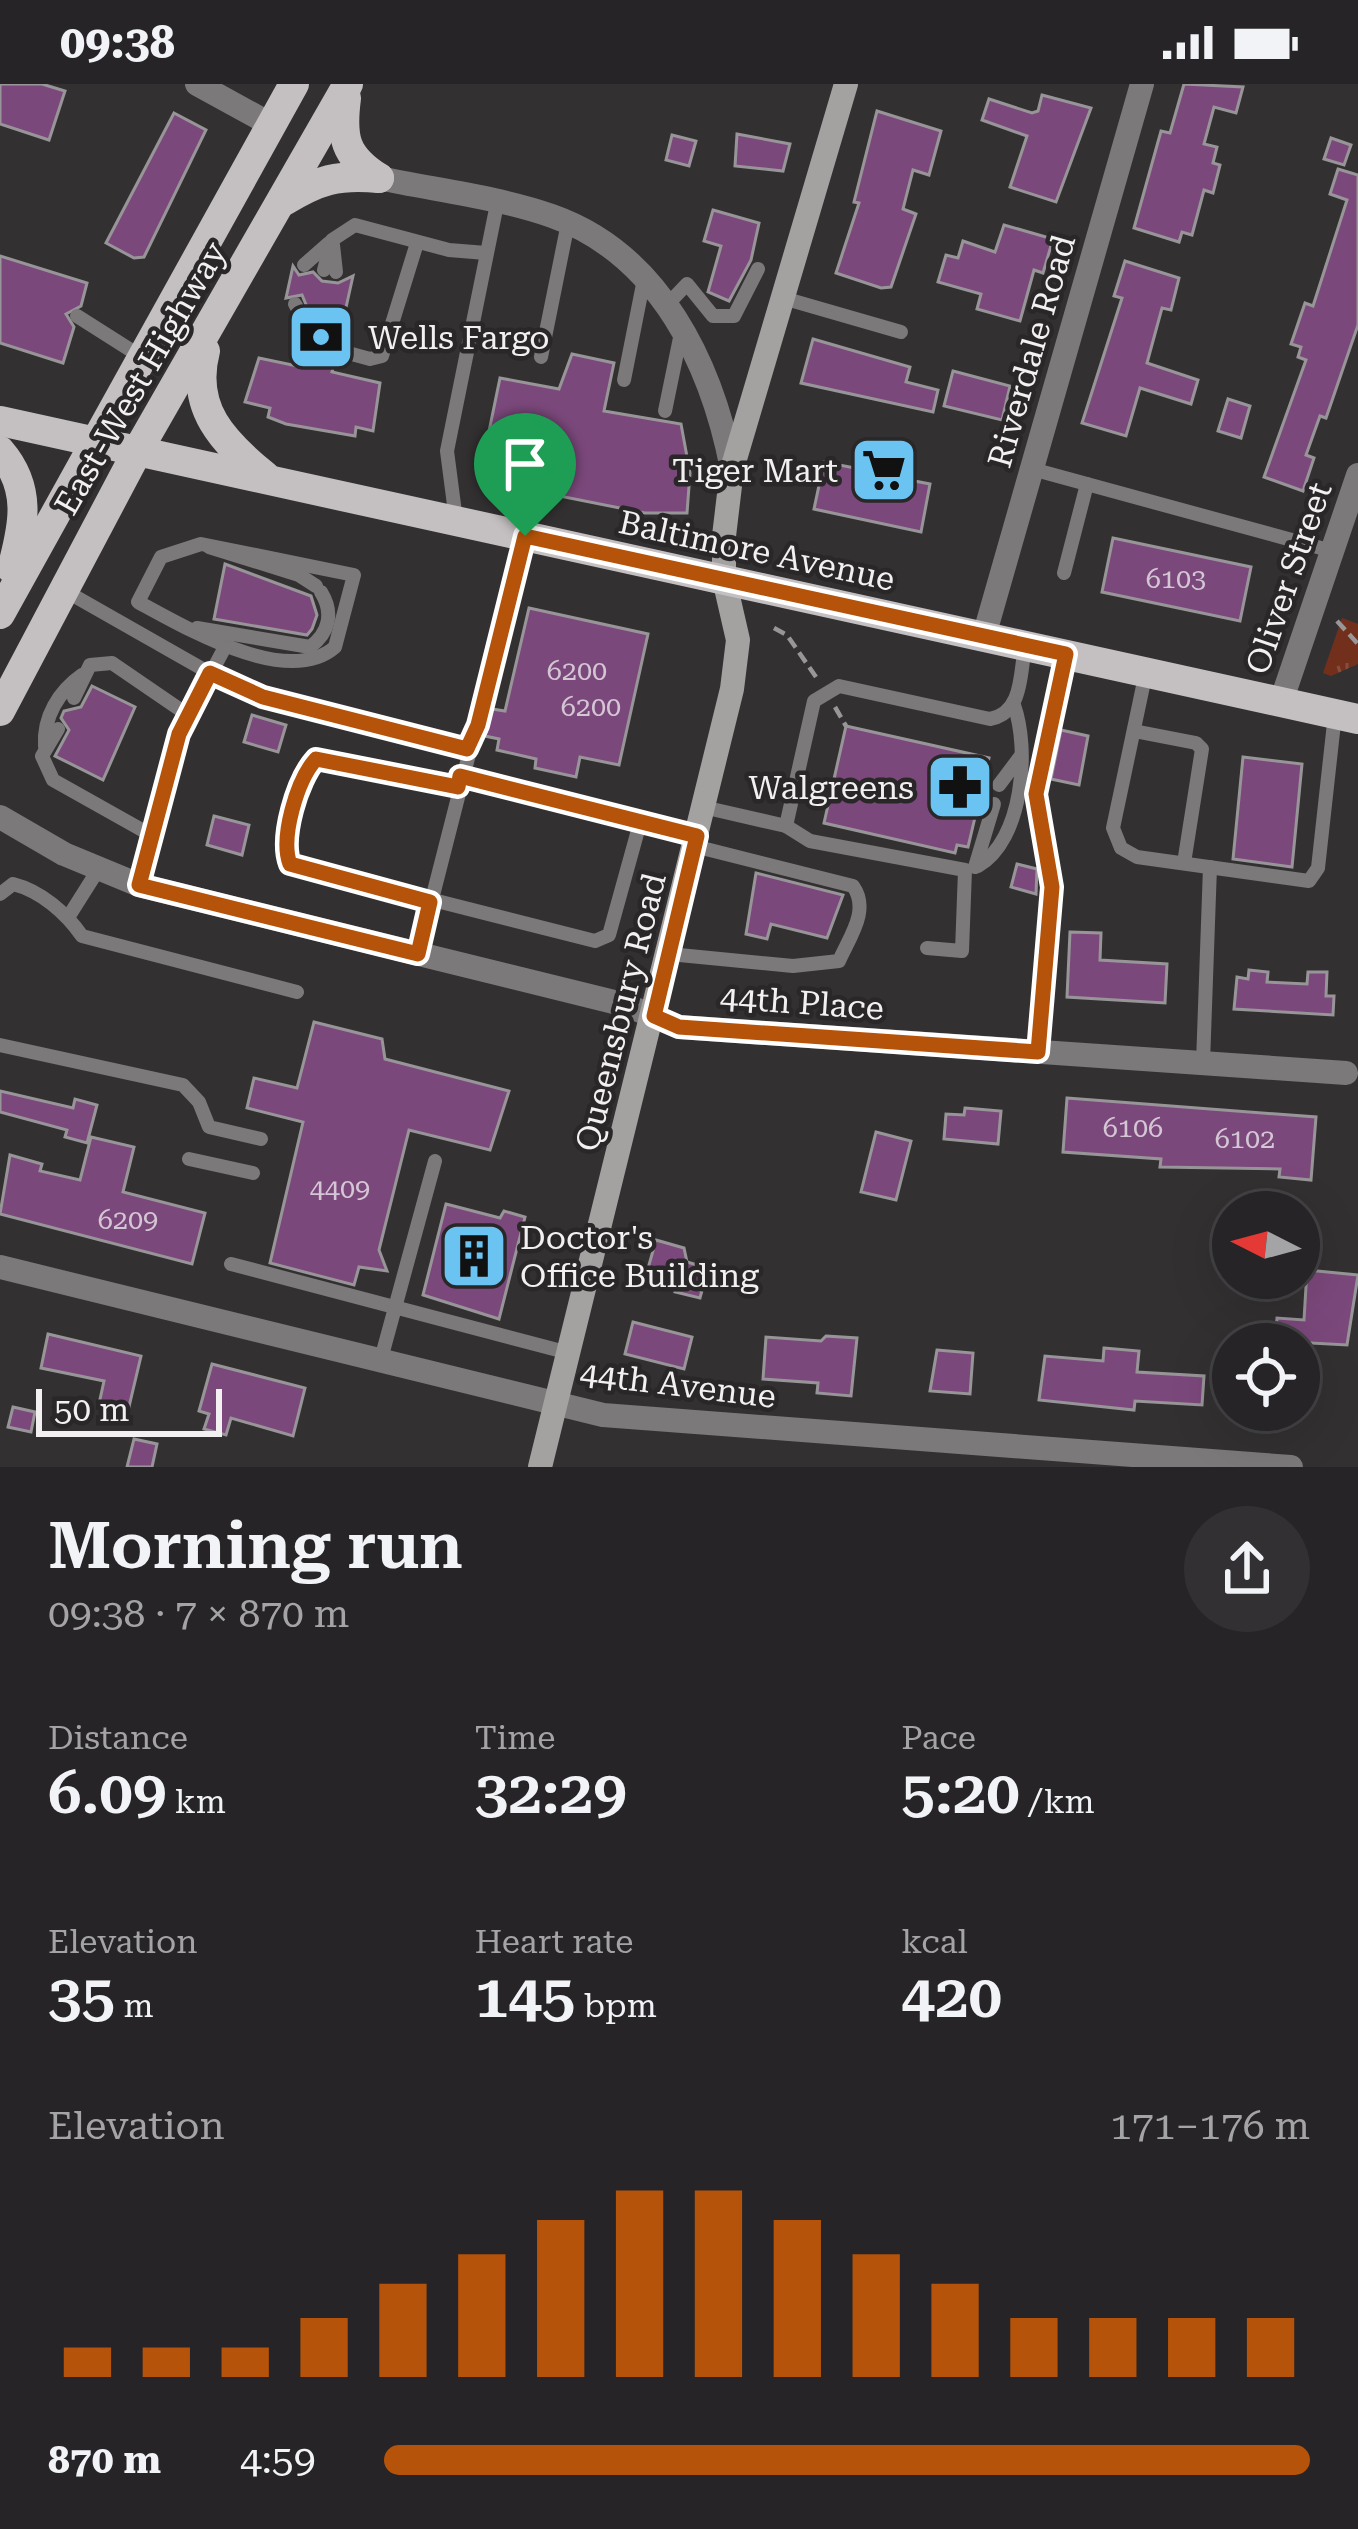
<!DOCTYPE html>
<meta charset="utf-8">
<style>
:root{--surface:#262426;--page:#323032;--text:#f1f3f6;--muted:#a4a4a7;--line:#424143;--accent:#b45309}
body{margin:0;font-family:"Roboto Serif",serif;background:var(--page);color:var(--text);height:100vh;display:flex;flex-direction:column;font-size:45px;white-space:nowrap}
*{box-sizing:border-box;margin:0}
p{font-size:39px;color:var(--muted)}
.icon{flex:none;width:66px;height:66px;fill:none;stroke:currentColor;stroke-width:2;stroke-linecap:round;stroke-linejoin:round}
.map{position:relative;height:1383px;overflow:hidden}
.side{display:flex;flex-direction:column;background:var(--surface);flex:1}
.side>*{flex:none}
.needle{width:78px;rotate:276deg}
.buttons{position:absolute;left:1212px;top:1107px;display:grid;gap:24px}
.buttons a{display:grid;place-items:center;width:108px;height:108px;border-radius:50%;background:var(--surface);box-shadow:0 12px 48px #0002,0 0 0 3px var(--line);font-size:60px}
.scale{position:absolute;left:36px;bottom:30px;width:186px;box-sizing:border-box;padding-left:12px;border:6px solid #f2f0f1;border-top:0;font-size:33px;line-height:42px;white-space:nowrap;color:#f2f0f1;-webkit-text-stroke:9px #292728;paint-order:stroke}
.pin{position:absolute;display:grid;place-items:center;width:102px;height:102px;color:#fff;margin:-123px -51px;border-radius:50% 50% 50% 0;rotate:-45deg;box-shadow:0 0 12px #0007}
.pin .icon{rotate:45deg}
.round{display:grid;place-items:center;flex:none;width:126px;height:126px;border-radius:63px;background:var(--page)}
.summary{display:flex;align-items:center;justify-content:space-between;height:204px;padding:0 48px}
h1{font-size:66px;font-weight:600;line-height:90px}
.metrics{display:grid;grid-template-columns:repeat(3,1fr);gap:18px;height:204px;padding:12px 48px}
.metrics div{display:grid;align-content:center}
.metrics b{font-size:60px;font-weight:600}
.metrics small{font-size:33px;font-weight:400}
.metrics p{font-size:33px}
.chart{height:336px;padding:24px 48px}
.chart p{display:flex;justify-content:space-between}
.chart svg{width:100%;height:216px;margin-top:12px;stroke:var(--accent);stroke-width:6}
ul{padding:0 48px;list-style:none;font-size:39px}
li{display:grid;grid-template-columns:192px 144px 1fr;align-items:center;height:90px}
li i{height:30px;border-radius:15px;background:var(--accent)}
.status{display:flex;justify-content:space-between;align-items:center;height:84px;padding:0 60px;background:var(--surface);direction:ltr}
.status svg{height:33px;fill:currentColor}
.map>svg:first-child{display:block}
.grass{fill:url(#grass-tufts)}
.building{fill:#7b487b;stroke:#989598;stroke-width:3}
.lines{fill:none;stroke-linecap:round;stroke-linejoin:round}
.path{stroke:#989697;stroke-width:4.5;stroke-dasharray:12 6;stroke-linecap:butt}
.lane{stroke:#7b7979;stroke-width:14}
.street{stroke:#7b7979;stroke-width:24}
.secondary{stroke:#a4a1a1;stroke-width:24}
.primary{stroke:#c4c0c1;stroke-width:30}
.route-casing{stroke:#fff;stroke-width:24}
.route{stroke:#b45309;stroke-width:15}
.labels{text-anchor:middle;stroke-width:9;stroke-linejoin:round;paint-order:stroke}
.number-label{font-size:27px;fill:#d4c6d4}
.poi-label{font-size:33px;fill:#f2f0f1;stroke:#292728;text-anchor:start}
.street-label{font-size:33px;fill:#f2f0f1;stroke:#292728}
</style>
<div class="status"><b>09:38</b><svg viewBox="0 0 49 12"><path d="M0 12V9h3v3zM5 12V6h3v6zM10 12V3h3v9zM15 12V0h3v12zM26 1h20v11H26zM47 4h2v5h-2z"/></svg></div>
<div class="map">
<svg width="1358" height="1383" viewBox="0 0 1358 1383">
<defs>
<pattern id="grass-tufts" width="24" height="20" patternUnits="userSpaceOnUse" patternTransform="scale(3)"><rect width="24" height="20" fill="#72301c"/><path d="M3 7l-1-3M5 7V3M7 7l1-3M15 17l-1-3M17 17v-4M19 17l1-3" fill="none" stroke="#874e3d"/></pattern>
</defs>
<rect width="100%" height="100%" fill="#333032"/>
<!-- grass -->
<polygon class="grass" points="1342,534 1358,540 1358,580 1331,592 1323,589"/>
<!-- building -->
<g class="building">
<polygon points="0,0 42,0 65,7 49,56 0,40"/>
<polygon points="1184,0 1243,3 1236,29 1214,23 1204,60 1217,63 1213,79 1220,81 1213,109 1204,106 1192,151 1182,148 1179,158 1134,144 1161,47 1170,49"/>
<polygon points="1042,11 1091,24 1056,118 1010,103 1027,52 982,36 989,15 1032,29 1038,27"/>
<polygon points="877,27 941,47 929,91 913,86 903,125 916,130 891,203 881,204 836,189 859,119 854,118"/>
<polygon points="174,29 206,46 144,173 134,174 106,159"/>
<polygon points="737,50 790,60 783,87 735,82"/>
<polygon points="672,51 696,57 689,82 666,76"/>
<polygon points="1331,54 1351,61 1344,81 1324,75"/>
<polygon points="1338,85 1358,91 1358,241 1326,334 1320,332 1306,371 1314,374 1303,407 1264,393 1306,276 1298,273 1301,263 1291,260 1305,219 1313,222 1347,116 1330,110"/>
<polygon points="713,126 759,139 751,176 729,217 708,208 721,162 704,157"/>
<polygon points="1004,141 1053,155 1043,189 1034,186 1020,237 977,225 981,210 938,198 946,171 958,174 963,157 995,168"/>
<polygon points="0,172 87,199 81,222 66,230 74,243 63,279 0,259"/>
<polygon points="1125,177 1179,194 1171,226 1162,224 1147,279 1198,296 1191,320 1140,304 1126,352 1082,339 1122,214 1114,212"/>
<polygon points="293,182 299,191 313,188 322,197 338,199 353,192 339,255 330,257 326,268 335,277 332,288 380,299 373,347 356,343 355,352 286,340 268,333 270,324 245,318 259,274 297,282 304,251 316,245 302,211 286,214"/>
<polygon points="813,255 910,283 906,298 938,306 933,328 801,299"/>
<polygon points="572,270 614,279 604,327 681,340 690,389 687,429 645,429 479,396 500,294 559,305"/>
<polygon points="953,287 1010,302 1002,336 944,322"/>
<polygon points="1228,315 1250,322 1241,354 1218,347"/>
<polygon points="868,374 892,380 889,392 930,400 921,448 814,425 824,378 865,386"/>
<polygon points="1113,454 1251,483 1240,537 1102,508"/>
<polygon points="225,480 311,512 317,531 312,545 307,551 214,535"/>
<polygon points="529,524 648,550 619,681 580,673 576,693 535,684 536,675 497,666 499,655 485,652 492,625 505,627"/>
<polygon points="92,602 135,623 103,696 55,672 69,646 61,634 64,627 81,623"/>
<polygon points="252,631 286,641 278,668 244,658"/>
<polygon points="846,642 989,674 968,763 957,761 955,769 824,739"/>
<polygon points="1061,646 1088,652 1079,701 1051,695"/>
<polygon points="1243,673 1302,680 1292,783 1233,775"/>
<polygon points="214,732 249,741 242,771 207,761"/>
<polygon points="1017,780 1037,785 1036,810 1011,803"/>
<polygon points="756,789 843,811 827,854 771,840 767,855 746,850"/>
<polygon points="1070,848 1101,849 1100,876 1167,880 1165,919 1067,913"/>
<polygon points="1249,886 1268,888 1267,898 1307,900 1308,888 1327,888 1326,912 1334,912 1333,931 1234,925 1237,893 1248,895"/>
<polygon points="314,938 382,955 385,975 509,1007 490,1066 409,1046 379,1166 387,1187 359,1183 354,1201 270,1179 303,1038 247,1024 254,994 297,1004"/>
<polygon points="0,1007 73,1024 75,1015 97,1021 87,1059 65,1053 67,1046 0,1028"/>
<polygon points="1067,1014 1316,1033 1311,1096 1279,1093 1280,1085 1160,1083 1161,1075 1063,1068"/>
<polygon points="965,1024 1001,1027 998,1060 944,1055 946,1030 964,1031"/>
<polygon points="876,1048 911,1057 896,1116 861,1108"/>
<polygon points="91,1053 134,1063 123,1108 205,1129 192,1180 0,1130 10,1071 42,1080 40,1087 80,1096"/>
<polygon points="446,1120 500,1134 504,1127 525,1133 499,1235 423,1211"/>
<polygon points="656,1156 684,1164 687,1178 708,1184 700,1214 675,1208 678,1197 647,1188"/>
<polygon points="1307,1186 1358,1191 1347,1261 1275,1257 1277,1234 1304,1236"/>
<polygon points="633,1238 692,1253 684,1285 625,1270"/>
<polygon points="48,1250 141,1272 128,1327 99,1320 104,1297 41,1284"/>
<polygon points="826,1252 857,1254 851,1312 817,1309 818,1299 763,1295 766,1253 821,1257"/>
<polygon points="1104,1264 1139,1267 1137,1288 1204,1292 1202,1321 1135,1317 1134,1326 1039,1316 1045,1272 1103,1277"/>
<polygon points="937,1266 973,1269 970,1310 930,1307"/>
<polygon points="212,1280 305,1304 293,1352 231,1334 226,1351 204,1345 209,1330 199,1327"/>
<polygon points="13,1323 35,1328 31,1348 8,1343"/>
<polygon points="134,1355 157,1360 152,1383 127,1383"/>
</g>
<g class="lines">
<!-- path -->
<g class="path">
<polyline points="1337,537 1358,560"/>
<polyline points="774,544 787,551 816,593"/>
<polyline points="835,623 846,642"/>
</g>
<!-- lane -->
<g class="lane">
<polyline points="333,161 336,188"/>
<polyline points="304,181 329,159"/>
<polyline points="324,186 332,156 355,141 449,166 486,169"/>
<polyline points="783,214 901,248"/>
<polyline points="295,220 306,240"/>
<polyline points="666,222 687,200 713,232 734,232 758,185"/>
<polyline points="77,232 140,272"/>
<polyline points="337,266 370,275 382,272 417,159"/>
<polyline points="541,273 568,139"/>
<polyline points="624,296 644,195"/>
<polyline points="665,327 681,249"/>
<polyline points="1032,385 1332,467"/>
<polyline points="456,436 447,367 497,120"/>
<path d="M201,460L354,491L335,563C287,605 183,542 138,518L161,473Z"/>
<polyline points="209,463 299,491 316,502"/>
<polyline points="1064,489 1087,400"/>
<polyline points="62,505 229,600 336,635 467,665"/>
<path d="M197,544L310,563C329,549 334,529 321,508"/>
<polyline points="1146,588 1113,744 1121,764 1137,773 1309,797 1318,784 1335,630"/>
<polyline points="74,614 90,581 112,579 188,631"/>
<polyline points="58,645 42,672 53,696 151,751"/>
<polyline points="1134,647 1196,659 1202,665 1184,779"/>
<path d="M45,662C43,633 59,607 82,591"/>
<polyline points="460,692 696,752"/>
<polyline points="999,701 1020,673"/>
<path d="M457,703L316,675C297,696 280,754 291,780L595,857L609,851L640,739"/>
<path d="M703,723L786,742L814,617L839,602L990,635C1023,629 1020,590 1025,562"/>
<polyline points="786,742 810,757 965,786 962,867 927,864"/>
<path d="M978,782C1023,756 1030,666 1014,621"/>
<polyline points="975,783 994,720"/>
<polyline points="139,801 179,649 225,563"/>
<path d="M0,810L13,800C41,807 66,829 82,852L297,908"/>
<polyline points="69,832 98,786"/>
<polyline points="418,870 525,451"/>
<path d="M669,870L793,882L839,877C850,852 870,826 853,802L694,762"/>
<polyline points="0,961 183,1001 199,1018 209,1043 261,1055"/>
<polyline points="1038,968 1052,803 1036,710 1066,570"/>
<polyline points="1203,979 1210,783"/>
<polyline points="189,1075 253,1089"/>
<polyline points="231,1180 569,1269"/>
<polyline points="381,1275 435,1077"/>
</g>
<!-- street -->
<g class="street">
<polyline points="197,0 270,40"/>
<path d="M379,94C435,106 498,113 552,132C660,170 712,281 732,385"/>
<polyline points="984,552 1142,0"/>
<polyline points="1281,618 1358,391"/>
<polyline points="0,733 64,770 139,801 626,921 679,943 1346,989"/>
<polyline points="0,1183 603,1331 1291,1383"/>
</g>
<!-- secondary -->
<polyline class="secondary" points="540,1383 732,605 738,556 724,495 724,452 732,385 846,0"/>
<!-- primary -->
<g class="primary">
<path d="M346,14C341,53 344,72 379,94"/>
<path d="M284,117C318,96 338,90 379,94"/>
<path d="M205,267C190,324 223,358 265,392"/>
<polyline points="0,337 1358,635"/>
<path d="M0,367C32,404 24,441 12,485"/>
<polyline points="0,530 294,0"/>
<polyline points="0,627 138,366 348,0"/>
</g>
</g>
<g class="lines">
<!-- route casing -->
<g class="route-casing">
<path id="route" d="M525,452L1066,570L1036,710L1052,803L1038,968L679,943L654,932L697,752L460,692L458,703L316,675C297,696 280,754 290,780L430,818L418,870L139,801L179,650L210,589L263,613L467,665L478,641Z"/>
</g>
<!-- route -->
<use href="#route" class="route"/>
</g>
<!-- icons -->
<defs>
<g id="bank-square" transform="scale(3.45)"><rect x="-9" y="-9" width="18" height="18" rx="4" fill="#6bc3f2" stroke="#292728"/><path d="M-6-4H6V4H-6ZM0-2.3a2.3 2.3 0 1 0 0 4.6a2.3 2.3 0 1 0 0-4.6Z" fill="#111"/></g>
<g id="supermarket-square" transform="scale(3.45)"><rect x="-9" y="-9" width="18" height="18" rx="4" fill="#6bc3f2" stroke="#292728"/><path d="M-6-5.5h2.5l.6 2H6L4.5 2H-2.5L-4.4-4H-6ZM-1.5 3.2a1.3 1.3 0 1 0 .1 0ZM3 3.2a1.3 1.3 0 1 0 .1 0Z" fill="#111"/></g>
<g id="pharmacy-square" transform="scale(3.45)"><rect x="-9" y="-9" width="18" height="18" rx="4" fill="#6bc3f2" stroke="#292728"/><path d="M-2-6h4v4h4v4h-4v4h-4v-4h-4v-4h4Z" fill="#111"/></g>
<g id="building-square" transform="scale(3.45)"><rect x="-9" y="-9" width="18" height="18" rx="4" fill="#6bc3f2" stroke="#292728"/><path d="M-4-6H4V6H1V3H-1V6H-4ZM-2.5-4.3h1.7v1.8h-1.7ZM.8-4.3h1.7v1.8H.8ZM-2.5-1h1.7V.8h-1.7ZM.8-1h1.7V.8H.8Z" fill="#111"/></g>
</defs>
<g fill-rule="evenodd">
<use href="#bank-square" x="321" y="253"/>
<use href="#supermarket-square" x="884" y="386"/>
<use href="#pharmacy-square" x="960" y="703"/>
<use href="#building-square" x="474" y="1172"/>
</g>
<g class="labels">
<!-- number labels -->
<g class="number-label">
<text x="1176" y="504">6103</text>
<text x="577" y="596">6200</text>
<text x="591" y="632">6200</text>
<text x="1133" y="1053">6106</text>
<text x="1245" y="1064">6102</text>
<text x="340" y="1114">4409</text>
<text x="128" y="1145">6209</text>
</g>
<!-- poi labels -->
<g class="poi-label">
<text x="368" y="265">Wells Fargo</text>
<text x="838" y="398" text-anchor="end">Tiger Mart</text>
<text x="914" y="715" text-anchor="end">Walgreens</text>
<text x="520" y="1165">Doctor's<tspan x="520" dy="38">Office Building</tspan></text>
</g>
<!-- street labels -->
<g class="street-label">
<text transform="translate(1031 267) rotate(-74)" y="12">Riverdale Road</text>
<text transform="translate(140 294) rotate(-60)" y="12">East-West Highway</text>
<text transform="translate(757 466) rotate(12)" y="12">Baltimore Avenue</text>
<text transform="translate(1288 494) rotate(-71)" y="12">Oliver Street</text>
<text transform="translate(802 918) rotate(4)" y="12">44th Place</text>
<text transform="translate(620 928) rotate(-76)" y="12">Queensbury Road</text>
<text transform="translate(678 1300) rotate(7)" y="12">44th Avenue</text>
</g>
</g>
</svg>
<div class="buttons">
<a><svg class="needle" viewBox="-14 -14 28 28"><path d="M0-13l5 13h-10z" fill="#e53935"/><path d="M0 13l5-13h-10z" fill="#a4a4a7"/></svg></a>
<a><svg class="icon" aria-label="locate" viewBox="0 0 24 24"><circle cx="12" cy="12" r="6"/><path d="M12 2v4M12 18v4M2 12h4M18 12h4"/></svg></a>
</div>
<div class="scale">50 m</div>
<div class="pin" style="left:525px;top:452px;background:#1e9e55"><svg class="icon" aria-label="arrive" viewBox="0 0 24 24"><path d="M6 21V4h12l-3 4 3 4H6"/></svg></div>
</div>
<section class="side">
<div class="summary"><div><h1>Morning run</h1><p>09:38 · 7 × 870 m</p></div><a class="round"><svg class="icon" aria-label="share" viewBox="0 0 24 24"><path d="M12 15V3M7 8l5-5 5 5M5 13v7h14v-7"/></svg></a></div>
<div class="metrics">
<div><p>Distance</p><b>6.09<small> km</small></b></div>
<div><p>Time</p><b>32:29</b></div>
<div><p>Pace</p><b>5:20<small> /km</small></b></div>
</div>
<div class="metrics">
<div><p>Elevation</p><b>35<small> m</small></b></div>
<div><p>Heart rate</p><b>145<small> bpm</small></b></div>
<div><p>kcal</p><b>420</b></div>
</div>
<div class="chart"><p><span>Elevation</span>171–176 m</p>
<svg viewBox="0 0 160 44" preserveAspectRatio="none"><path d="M5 44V38M15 44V38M25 44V38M35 44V32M45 44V25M55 44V19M65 44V12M75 44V6M85 44V6M95 44V12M105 44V19M115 44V25M125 44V32M135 44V32M145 44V32M155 44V32"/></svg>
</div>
<ul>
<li><b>870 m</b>4:59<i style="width:100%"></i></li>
</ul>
</section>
